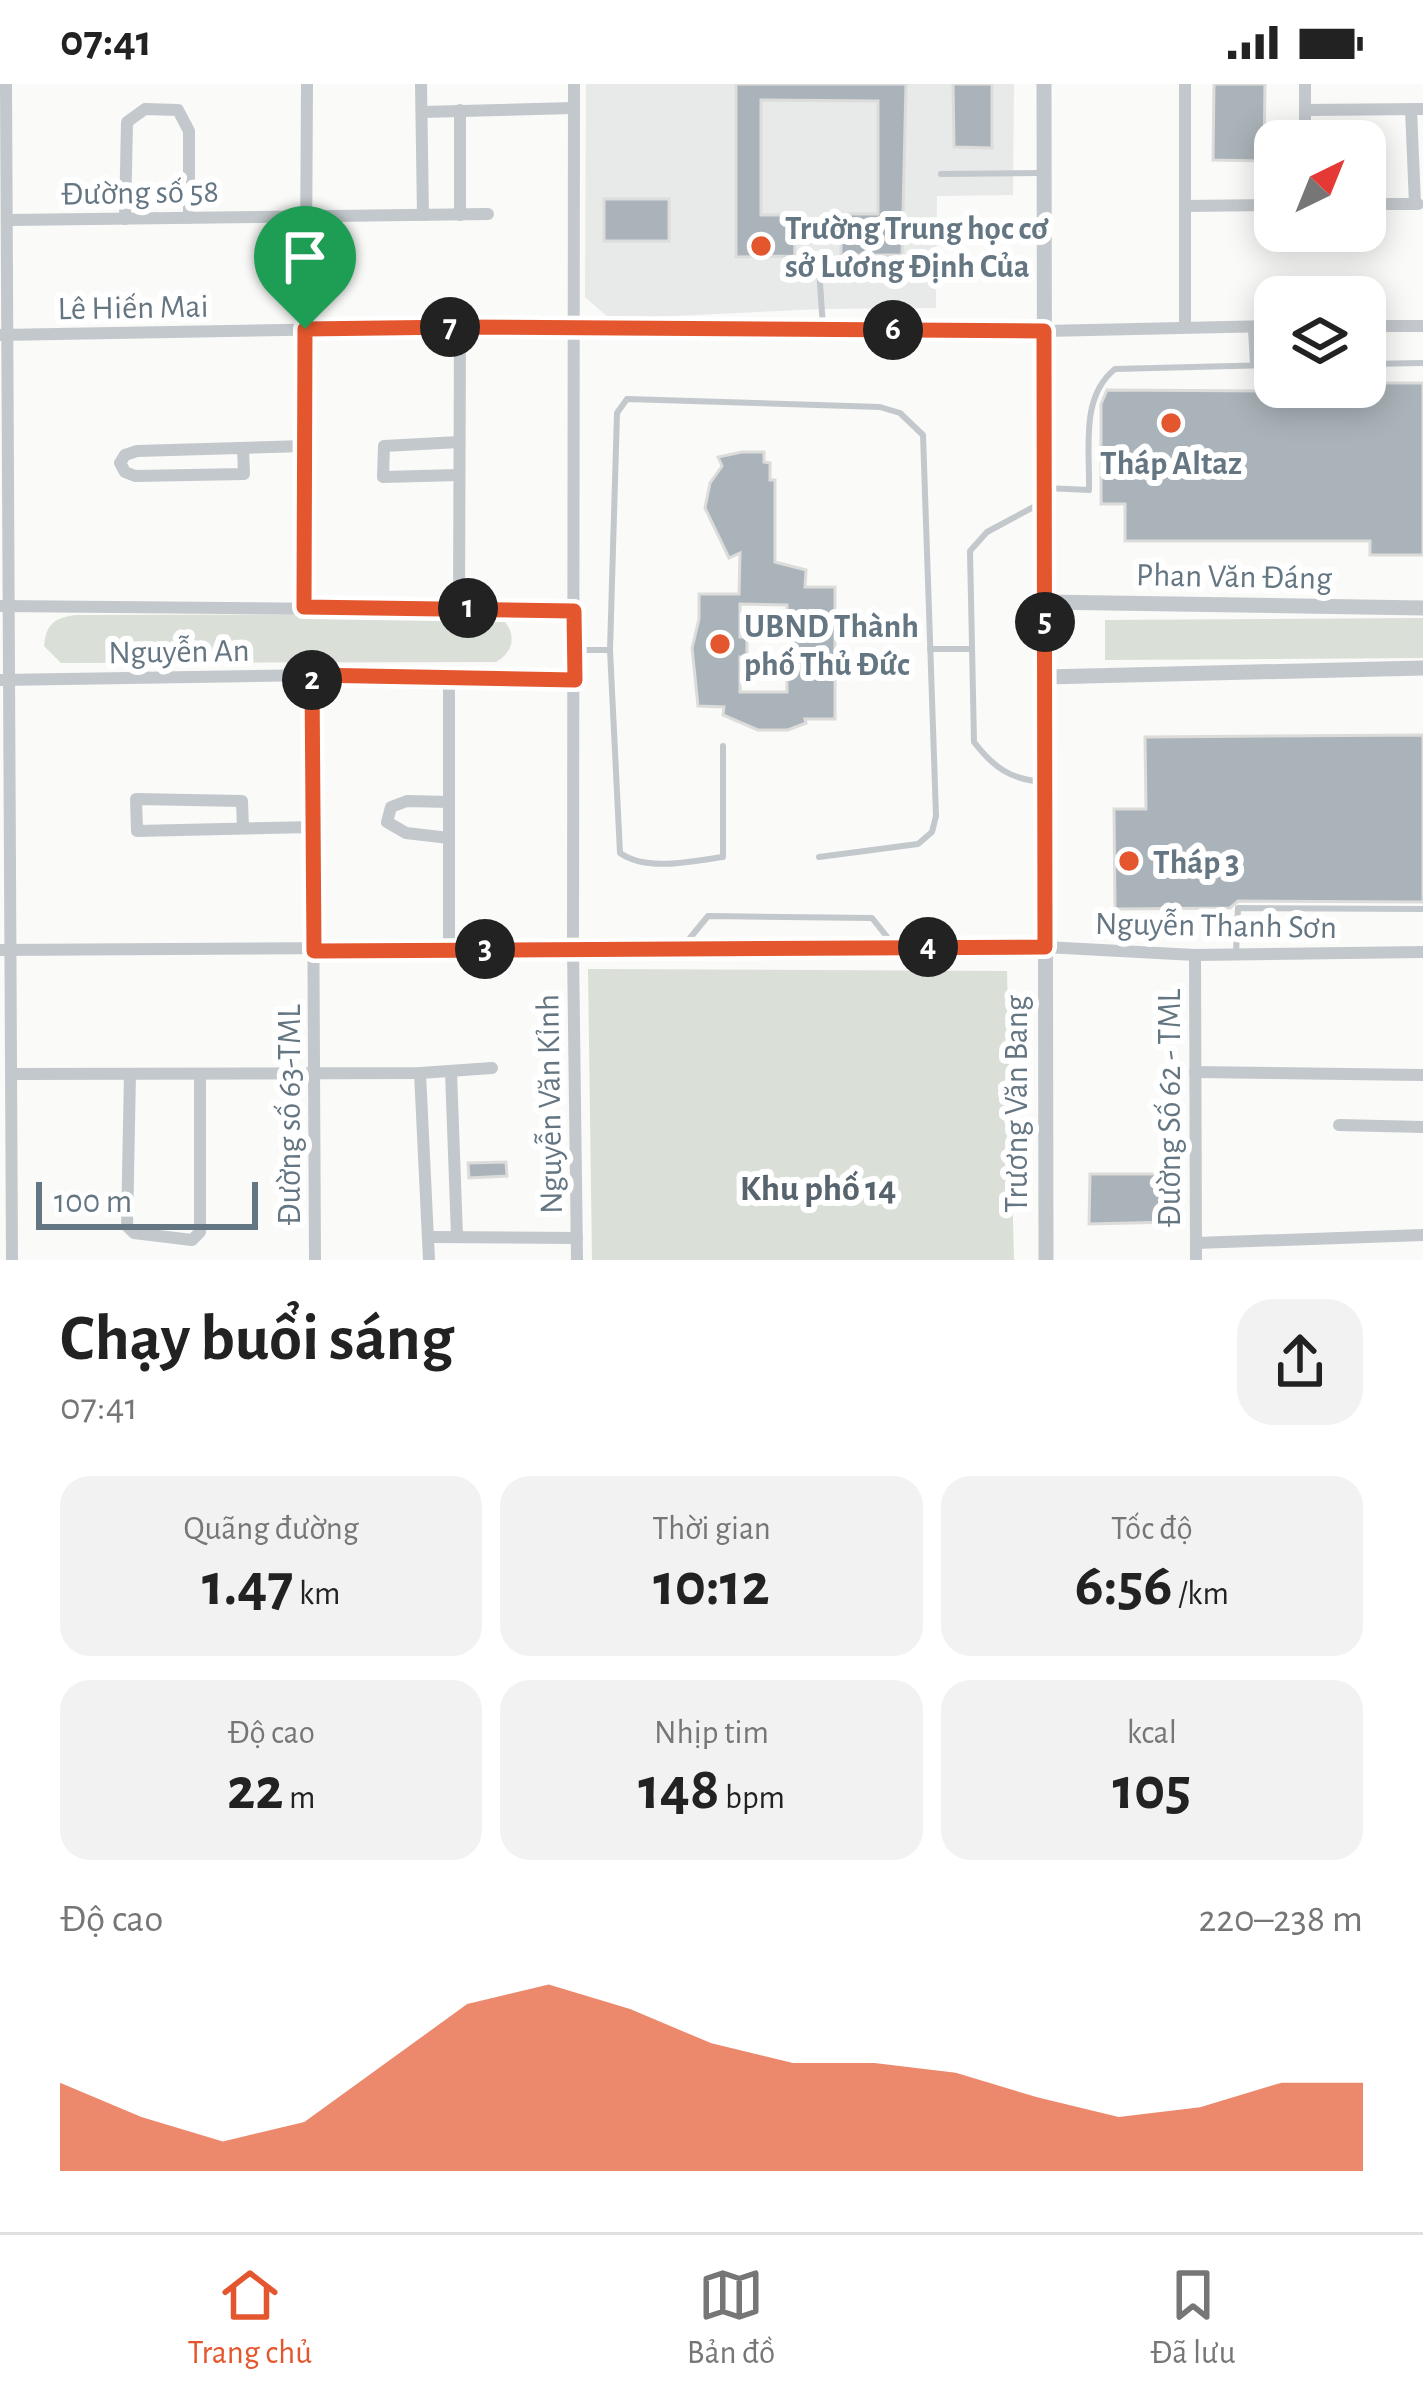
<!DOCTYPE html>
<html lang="vi">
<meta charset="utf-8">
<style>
:root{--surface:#fff;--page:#f2f2f2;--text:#222;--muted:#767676;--line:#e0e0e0;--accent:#e4572e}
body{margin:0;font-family:"Alegreya Sans",sans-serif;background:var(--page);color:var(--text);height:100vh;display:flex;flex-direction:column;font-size:45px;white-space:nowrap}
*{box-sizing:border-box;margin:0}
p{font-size:39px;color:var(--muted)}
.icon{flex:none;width:66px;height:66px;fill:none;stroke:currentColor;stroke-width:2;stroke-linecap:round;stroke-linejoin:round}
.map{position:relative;height:1176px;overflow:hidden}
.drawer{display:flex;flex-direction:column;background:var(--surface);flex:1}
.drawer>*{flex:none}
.needle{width:78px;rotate:43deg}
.fabs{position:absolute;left:1254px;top:36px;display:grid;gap:24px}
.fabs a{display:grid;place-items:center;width:132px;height:132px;border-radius:24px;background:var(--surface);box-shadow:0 6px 30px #0003;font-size:60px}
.scale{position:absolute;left:36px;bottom:30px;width:222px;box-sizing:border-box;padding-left:12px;border:6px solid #657683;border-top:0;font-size:33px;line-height:42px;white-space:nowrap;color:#657683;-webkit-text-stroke:9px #fff;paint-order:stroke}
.pin{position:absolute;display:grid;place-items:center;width:102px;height:102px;color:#fff;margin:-123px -51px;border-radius:50% 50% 50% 0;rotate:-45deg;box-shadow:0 0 12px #0007}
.pin .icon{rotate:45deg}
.km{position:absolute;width:60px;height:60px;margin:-30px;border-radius:50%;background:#222;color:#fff;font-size:33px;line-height:60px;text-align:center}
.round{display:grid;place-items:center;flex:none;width:126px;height:126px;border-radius:36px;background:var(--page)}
.head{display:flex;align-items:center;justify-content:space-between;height:204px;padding:0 60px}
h1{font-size:66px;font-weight:600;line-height:90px}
.metrics{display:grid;grid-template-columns:repeat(3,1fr);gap:18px;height:204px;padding:12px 60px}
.metrics div{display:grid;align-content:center;border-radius:30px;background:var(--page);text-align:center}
.metrics b{font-size:60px;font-weight:600}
.metrics small{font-size:33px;font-weight:400}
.metrics p{font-size:33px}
.chart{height:336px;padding:24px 60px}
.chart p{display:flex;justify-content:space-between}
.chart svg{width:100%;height:216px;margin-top:12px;fill:var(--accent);opacity:.7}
.status{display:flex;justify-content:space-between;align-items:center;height:84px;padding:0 60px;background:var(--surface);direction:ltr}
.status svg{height:33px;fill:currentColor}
.tab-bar{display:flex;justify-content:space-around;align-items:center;height:168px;border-top:3px solid var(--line);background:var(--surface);font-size:33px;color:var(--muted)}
.tab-bar a{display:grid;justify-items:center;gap:6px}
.tab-bar .current{color:var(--accent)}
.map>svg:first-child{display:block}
.built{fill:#e8e9e9}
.green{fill:#dadfd7}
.building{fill:#aab3b9;stroke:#dcdcda;stroke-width:3;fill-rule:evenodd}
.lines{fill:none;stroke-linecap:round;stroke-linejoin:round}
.service{stroke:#c3c8cc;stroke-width:6}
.minor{stroke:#c3c8cc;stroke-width:12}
.tertiary{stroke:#c3c8cc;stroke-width:15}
.route-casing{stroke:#fff;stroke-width:24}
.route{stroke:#e4572e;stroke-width:15}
.poi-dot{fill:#e4572e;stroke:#fff;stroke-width:4.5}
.labels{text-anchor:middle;stroke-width:12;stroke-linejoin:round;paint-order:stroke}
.street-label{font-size:33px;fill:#657683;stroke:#fff}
.poi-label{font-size:33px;font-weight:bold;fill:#657683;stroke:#fff;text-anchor:start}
.neighbourhood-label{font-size:36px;font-weight:bold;fill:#57646e;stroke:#fff}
</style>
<div class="status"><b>07:41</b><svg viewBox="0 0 49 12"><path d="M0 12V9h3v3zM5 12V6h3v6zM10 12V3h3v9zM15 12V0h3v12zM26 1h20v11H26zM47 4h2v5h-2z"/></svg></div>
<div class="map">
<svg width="1423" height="1176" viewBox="0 0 1423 1176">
<rect width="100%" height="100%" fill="#fafaf8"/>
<!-- built -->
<polygon class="built" points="586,0 1014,0 1013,111 937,112 936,224 822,225 610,235 585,213"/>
<!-- green -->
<g class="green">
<path d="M495,530C516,542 518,566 496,578L61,579L44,562C46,540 54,534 76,531Z"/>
<polygon points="1423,534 1423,574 1105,576 1105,536"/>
<polygon points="588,885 1007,887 1014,1176 592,1176"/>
</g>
<!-- building -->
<g class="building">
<polygon points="736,0 906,0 902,171 841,171 841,130 878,130 878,17 761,16 761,131 794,131 795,172 736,173"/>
<polygon points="953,0 992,0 992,64 954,63"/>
<polygon points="1214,0 1265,0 1264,77 1213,76"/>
<rect x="604" y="115" width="65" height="42"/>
<polygon points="1365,299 1423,299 1423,471 1370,471 1370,457 1125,457 1125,420 1101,420 1101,320 1107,306 1291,307 1291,303 1365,303"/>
<path d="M742,368H764V378L770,379V396H775V478L806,486L805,503H835V635H805L806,639L788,646H758L723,631L724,623L698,622L692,564L699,535V510H739L740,469L729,474L705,424L710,399L722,382L718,373ZM740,520L787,521V608H740V573H747V553H740Z"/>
<polygon points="1423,651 1423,818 1238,817 1230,824 1115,825 1114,725 1146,725 1145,653"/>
<polygon points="506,1078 507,1092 469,1094 468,1079"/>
<polygon points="1090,1090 1171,1090 1172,1138 1089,1140"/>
</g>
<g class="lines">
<!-- service -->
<g class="service">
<polyline points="941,90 1039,89"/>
<polyline points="819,185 823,243"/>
<polyline points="1251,245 1253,280"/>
<polyline points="1365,280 1423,279"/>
<path d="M1046,404L1089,406C1090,365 1080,313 1115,285L1275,281"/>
<path d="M1041,419L987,448L970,467L974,658C994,684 1011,696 1045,698"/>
<polyline points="930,565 972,565"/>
<polyline points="575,566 610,566 617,329 627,315 880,323 900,329 923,351 936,732 932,748 918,760 819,773"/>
<path d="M610,566L620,769C647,788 692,777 723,773V662"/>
<polyline points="685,860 708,832 872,834 892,859"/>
<polyline points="1236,870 1238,824 1423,825"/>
</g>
<!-- minor -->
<g class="minor">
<polyline points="6,0 12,1176"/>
<polyline points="421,0 423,131"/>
<polyline points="574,0 573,864 577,1176"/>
<polyline points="1411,25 1415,120"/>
<polyline points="460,26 460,131"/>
<polyline points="1305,26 1423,25"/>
<polyline points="422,28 573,24"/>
<polyline points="1305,57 1305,0"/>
<polyline points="1365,120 1418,120"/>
<polyline points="1185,122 1275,121"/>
<polyline points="125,135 127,38 145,25 178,26 189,47 189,134"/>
<polyline points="9,136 488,130"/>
<polyline points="1185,241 1185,0"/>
<polyline points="1365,242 1423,242"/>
<polyline points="0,251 460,243 1044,247 1275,242"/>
<polyline points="243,364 244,390 135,392 125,388 120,379 125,371 137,367 305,362"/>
<polyline points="459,391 383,393 384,362 459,358"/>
<polyline points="0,522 574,527"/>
<polyline points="304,523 307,0"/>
<polyline points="459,524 460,243"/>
<polyline points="312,591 315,1176"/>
<polyline points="0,596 312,591 575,596"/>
<polyline points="243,744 242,717 136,715 137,747 313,743"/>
<polyline points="449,754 406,749 387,738 391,723 407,717 449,718"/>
<polyline points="449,865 449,595"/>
<polyline points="0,866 682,862 1045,863 1195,871 1423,868"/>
<polyline points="1195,871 1196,1176"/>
<polyline points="451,988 457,1152"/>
<polyline points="1195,988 1423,991"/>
<polyline points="420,989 429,1176"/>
<polyline points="12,990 420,989 492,984"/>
<polyline points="130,990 127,1142 134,1149 192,1156 200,1148 200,990"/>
<polyline points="1339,1041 1423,1043"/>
<polyline points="429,1153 577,1154"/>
<polyline points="1196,1159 1423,1151"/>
</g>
<!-- tertiary -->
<g class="tertiary">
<polyline points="1044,0 1046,1176"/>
<polyline points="1045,518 1423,524"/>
<polyline points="1045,593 1423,584"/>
</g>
</g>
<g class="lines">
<!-- route casing -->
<g class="route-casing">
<polygon id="route" points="460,243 1044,247 1045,863 314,867 312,591 575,596 574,527 304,523 305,245"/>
</g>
<!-- route -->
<use href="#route" class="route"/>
</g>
<!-- markers -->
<g class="poi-dot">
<circle cx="761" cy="162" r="12"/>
<circle cx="1171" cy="339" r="12"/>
<circle cx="720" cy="560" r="12"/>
<circle cx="1129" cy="777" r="12"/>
</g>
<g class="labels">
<!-- street labels -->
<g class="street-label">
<text transform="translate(140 107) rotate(-1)" y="12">Đường số 58</text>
<text transform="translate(133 222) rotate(-1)" y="12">Lê Hiến Mai</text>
<text transform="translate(1234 491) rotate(1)" y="12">Phan Văn Đáng</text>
<text transform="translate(179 566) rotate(-1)" y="12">Nguyễn An</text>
<text transform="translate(1216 840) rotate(1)" y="12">Nguyễn Thanh Sơn</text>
<text transform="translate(548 1020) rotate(-91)" y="12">Nguyễn Văn Kỉnh</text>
<text transform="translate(1015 1020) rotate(-90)" y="12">Trương Văn Bang</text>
<text transform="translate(1168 1024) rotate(-90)" y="12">Đường Số 62 - TML</text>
<text transform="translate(288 1031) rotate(-90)" y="12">Đường số 63-TML</text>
</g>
<!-- poi labels -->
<g class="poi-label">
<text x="785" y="155">Trường Trung học cơ<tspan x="785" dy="38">sở Lương Định Của</tspan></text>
<text x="1171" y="390" text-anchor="middle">Tháp Altaz</text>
<text x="744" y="553">UBND Thành<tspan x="744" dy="38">phố Thủ Đức</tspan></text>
<text x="1153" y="789">Tháp 3</text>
</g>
<!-- neighbourhood labels -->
<g class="neighbourhood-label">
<text x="818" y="1116">Khu phố 14</text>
</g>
</g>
</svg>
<div class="fabs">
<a><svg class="needle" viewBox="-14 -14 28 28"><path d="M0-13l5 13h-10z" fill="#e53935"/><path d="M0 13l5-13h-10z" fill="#767676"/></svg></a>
<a><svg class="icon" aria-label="layers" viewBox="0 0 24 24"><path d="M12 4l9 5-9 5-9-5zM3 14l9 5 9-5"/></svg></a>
</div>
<div class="scale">100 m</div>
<div class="pin" style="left:305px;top:245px;background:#1e9e55"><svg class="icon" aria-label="arrive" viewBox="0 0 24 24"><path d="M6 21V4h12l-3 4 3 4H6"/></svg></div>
<b class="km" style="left:468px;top:524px">1</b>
<b class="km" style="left:312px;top:596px">2</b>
<b class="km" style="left:485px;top:865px">3</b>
<b class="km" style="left:928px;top:863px">4</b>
<b class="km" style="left:1045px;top:538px">5</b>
<b class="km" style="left:893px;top:246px">6</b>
<b class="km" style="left:450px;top:243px">7</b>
</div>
<section class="drawer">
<div class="head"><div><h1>Chạy buổi sáng</h1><p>07:41</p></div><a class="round"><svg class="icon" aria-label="share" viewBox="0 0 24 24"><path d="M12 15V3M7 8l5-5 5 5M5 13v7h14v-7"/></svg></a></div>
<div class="metrics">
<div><p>Quãng đường</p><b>1.47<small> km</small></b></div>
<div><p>Thời gian</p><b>10:12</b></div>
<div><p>Tốc độ</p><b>6:56<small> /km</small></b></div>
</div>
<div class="metrics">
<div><p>Độ cao</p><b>22<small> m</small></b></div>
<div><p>Nhịp tim</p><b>148<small> bpm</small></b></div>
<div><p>kcal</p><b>105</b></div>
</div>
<div class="chart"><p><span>Độ cao</span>220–238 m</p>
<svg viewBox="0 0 160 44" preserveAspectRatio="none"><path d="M0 44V26L10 33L20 38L30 34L40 22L50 10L60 6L70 11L80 18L90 22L100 22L110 24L120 29L130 33L140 31L150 26L160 26V44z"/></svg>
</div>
</section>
<nav class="tab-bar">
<a class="current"><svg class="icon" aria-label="home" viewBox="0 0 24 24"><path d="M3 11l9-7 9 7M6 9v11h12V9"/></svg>Trang chủ</a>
<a><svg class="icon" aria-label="map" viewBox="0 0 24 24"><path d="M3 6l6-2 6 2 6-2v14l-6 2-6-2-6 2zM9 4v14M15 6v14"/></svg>Bản đồ</a>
<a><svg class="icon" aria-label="saved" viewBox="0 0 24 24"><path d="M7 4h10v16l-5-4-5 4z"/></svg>Đã lưu</a>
</nav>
